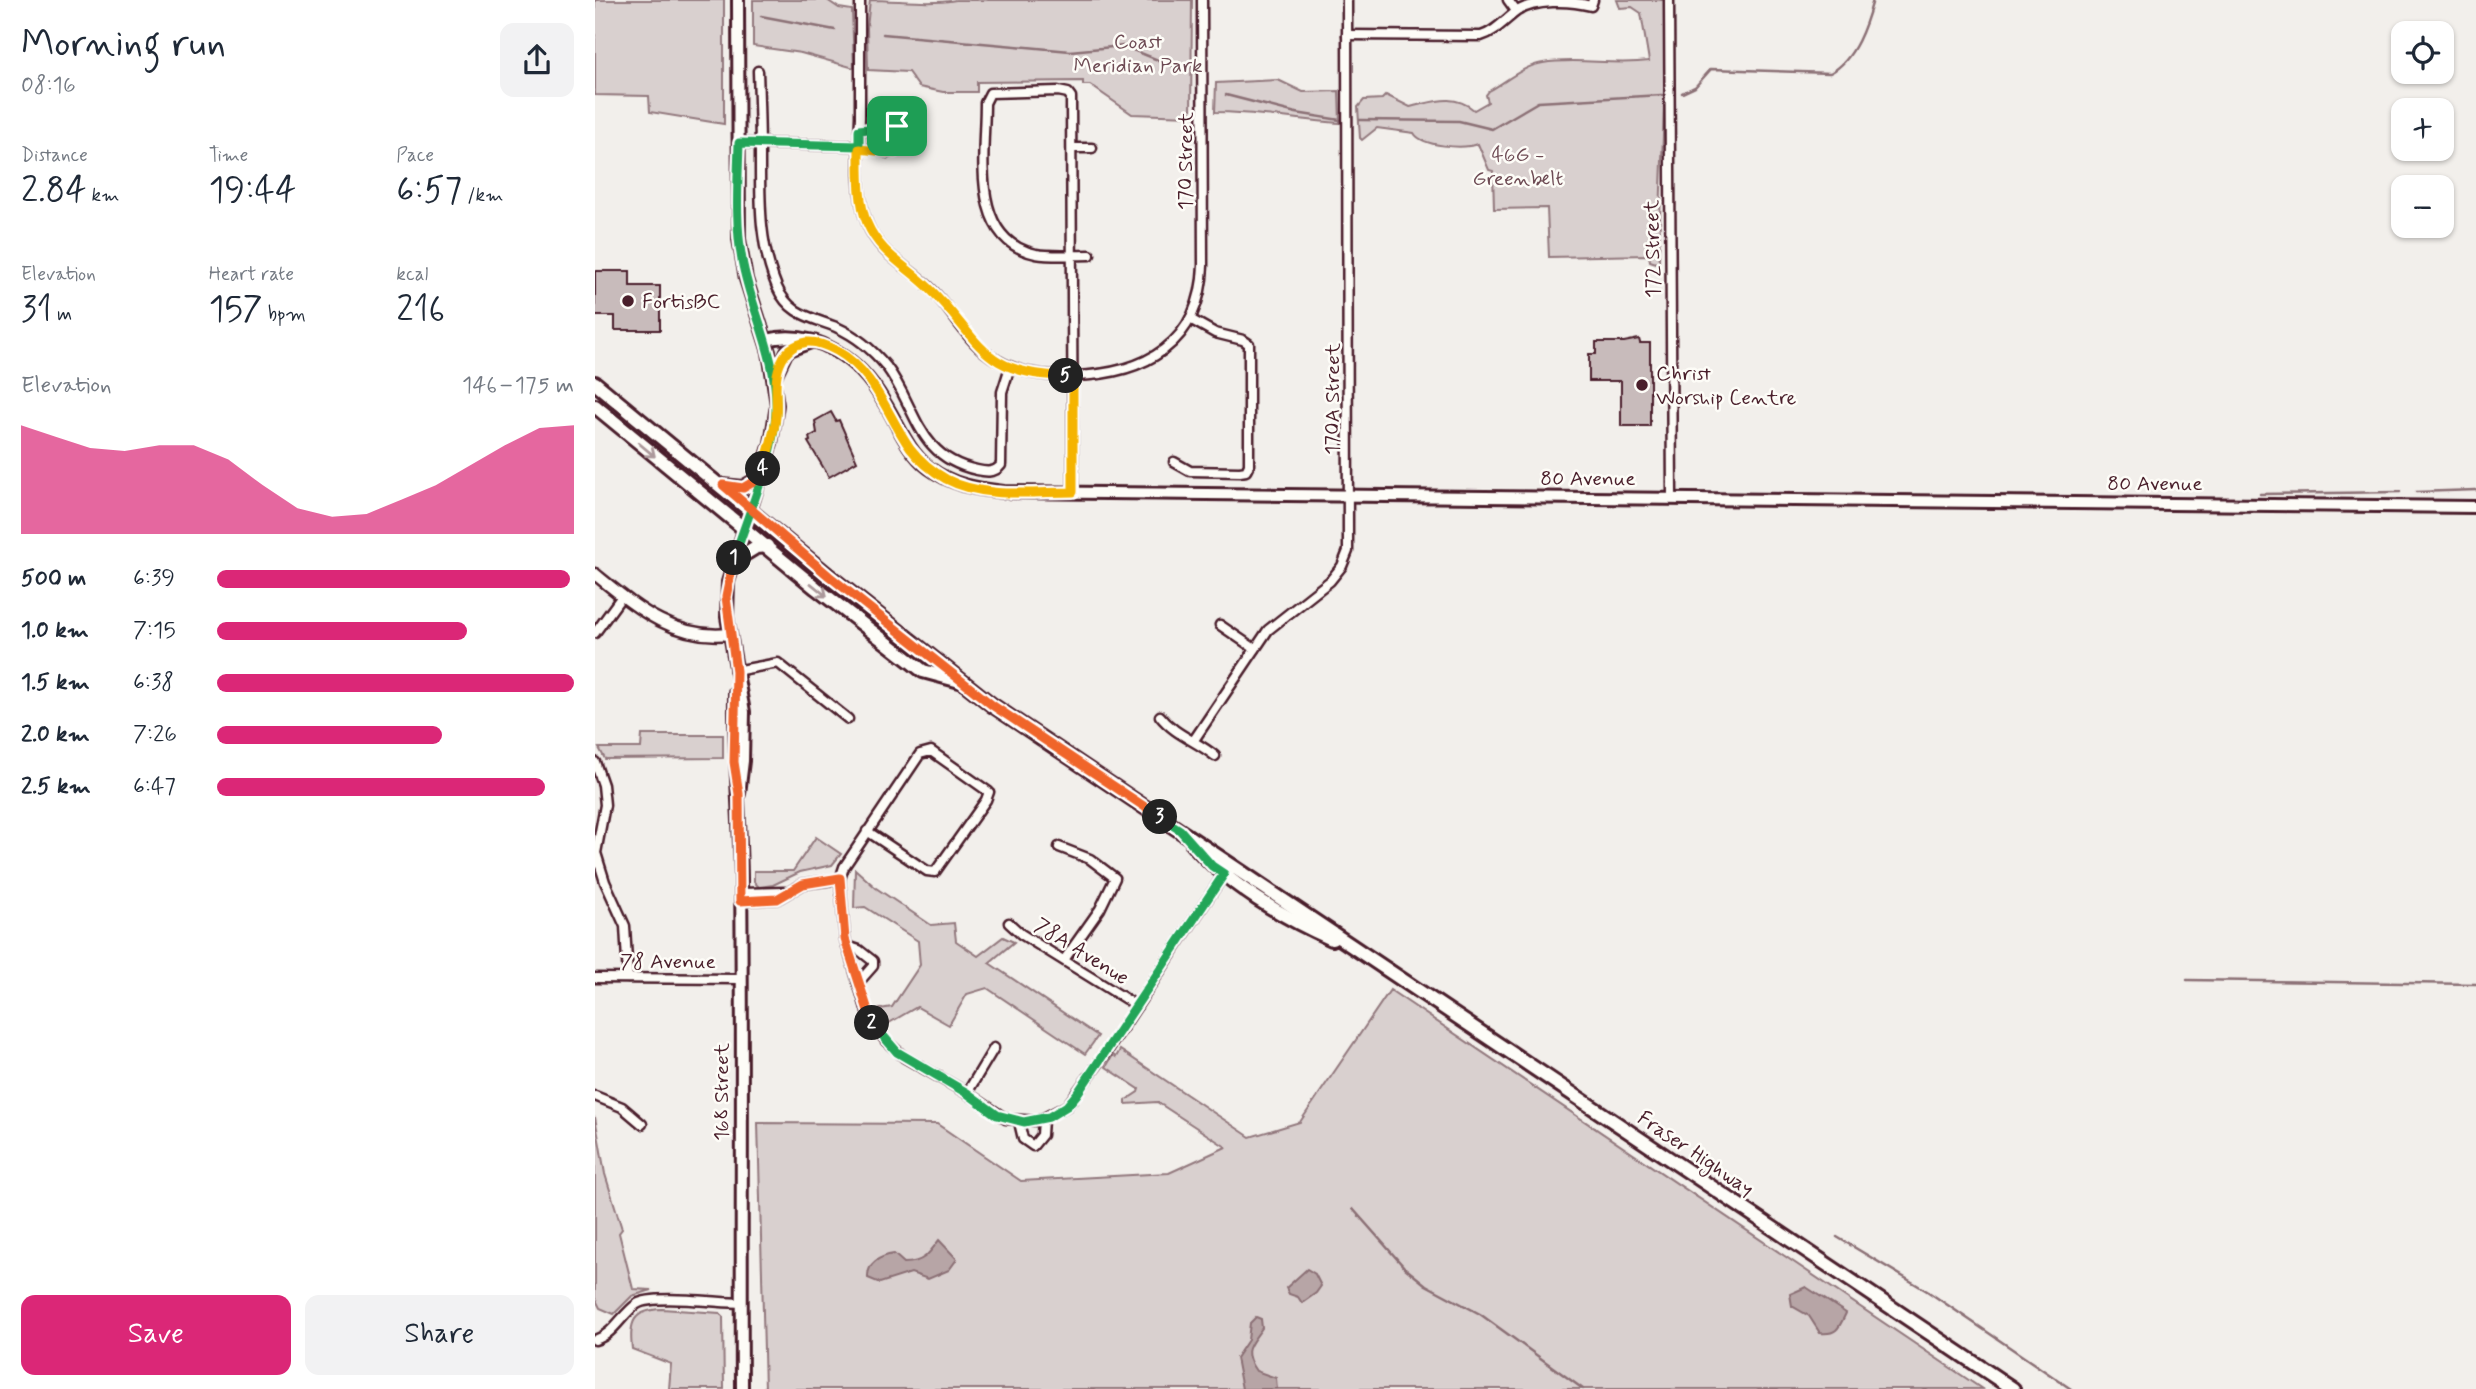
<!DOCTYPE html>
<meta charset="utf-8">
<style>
:root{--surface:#fff;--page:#f2f2f3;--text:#1f2937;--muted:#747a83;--accent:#db2777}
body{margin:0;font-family:Mynerve,sans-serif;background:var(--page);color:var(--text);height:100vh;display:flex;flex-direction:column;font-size:26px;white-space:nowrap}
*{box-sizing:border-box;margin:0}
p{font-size:23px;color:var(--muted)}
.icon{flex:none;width:38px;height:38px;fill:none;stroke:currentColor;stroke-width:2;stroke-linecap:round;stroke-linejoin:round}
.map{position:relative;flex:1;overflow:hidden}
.details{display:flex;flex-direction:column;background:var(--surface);width:595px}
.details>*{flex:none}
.fabs{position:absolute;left:1796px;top:21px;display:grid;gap:14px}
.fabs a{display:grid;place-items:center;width:63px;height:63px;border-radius:14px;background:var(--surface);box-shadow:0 2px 5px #0004;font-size:35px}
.pin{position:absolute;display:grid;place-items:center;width:60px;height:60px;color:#fff;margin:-30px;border-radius:14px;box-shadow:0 4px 10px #0006}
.km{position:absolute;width:35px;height:35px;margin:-18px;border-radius:50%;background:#222;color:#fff;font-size:19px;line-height:35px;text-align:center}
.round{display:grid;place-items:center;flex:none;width:74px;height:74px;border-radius:14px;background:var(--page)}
.summary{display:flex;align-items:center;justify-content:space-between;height:119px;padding:0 21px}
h1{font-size:38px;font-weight:600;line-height:52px}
.metrics{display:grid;grid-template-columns:repeat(3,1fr);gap:10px;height:119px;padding:7px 21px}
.metrics div{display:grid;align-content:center}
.metrics b{font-size:35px;font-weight:600}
.metrics small{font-size:19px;font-weight:400}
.metrics p{font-size:19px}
.chart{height:196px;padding:14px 21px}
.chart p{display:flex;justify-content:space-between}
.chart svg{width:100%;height:126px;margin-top:7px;fill:var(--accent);opacity:.7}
.primary-button{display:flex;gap:14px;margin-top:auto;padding:14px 21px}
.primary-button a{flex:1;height:80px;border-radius:14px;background:var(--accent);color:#fff;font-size:28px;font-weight:600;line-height:80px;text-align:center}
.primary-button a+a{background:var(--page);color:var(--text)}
ul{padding:0 21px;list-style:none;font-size:23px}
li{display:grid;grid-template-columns:112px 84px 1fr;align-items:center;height:52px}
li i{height:18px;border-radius:9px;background:var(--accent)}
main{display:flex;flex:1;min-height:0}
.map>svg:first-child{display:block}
.green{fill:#d9d0cf;stroke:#92787d;stroke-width:2}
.water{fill:#b7a5a6;stroke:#8b6f75;stroke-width:2}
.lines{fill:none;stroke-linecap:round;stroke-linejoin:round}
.stream{stroke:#8b6f75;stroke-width:2.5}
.building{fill:#c8bbbb;stroke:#4a1f2b;stroke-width:2}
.minor-casing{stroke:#4a1f2b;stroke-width:13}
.tertiary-casing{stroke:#4a1f2b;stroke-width:15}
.secondary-casing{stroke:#4a1f2b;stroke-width:16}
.primary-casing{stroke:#4a1f2b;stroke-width:18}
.minor{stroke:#fdfcf7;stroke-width:8}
.tertiary{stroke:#fdfcf7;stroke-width:10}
.secondary{stroke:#fdfcf7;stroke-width:10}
.primary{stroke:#fdfcf7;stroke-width:12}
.oneway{stroke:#ac999b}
.split-1-casing{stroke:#fff;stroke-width:14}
.split-2-casing{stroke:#fff;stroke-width:14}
.split-3-casing{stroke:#fff;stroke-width:14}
.split-4-casing{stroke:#fff;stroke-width:14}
.split-5-casing{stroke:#fff;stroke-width:14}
.split-6-casing{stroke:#fff;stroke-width:14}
.split-1{stroke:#22a559;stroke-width:9}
.split-2{stroke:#f0652b;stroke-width:9}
.split-3{stroke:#22a559;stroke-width:9}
.split-4{stroke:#f0652b;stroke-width:9}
.split-5{stroke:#f5b400;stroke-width:9}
.split-6{stroke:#f5b400;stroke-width:9}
.poi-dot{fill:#4a1f2b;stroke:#fdfcf7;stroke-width:2.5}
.labels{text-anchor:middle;stroke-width:5;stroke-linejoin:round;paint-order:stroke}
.park-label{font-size:21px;fill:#6e4b54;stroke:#fdfcf7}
.street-label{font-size:21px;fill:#4a1f2b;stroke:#fdfcf7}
.poi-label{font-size:21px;fill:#4a1f2b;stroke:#fdfcf7;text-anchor:start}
</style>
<main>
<section class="details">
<div class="summary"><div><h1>Morning run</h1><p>08:16</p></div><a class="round"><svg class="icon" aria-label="share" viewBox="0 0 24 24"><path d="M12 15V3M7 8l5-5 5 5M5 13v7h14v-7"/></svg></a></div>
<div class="metrics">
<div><p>Distance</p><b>2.84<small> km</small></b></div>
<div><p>Time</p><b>19:44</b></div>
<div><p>Pace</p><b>6:57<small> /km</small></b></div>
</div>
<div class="metrics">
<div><p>Elevation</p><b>31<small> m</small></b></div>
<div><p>Heart rate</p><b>157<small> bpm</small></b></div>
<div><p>kcal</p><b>216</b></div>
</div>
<div class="chart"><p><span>Elevation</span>146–175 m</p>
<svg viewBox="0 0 160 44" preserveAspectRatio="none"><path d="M0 44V6L10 10L20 14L30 15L40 13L50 13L60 18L70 27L80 35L90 38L100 37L110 32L120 27L130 20L140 13L150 7L160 6V44z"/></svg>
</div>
<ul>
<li><b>500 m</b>6:39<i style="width:99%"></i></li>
<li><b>1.0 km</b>7:15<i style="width:70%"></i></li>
<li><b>1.5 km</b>6:38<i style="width:100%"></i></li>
<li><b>2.0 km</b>7:26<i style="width:63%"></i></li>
<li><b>2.5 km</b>6:47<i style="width:92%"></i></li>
</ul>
<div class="primary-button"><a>Save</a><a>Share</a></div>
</section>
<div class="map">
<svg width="1881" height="1389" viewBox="0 0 1881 1389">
<rect width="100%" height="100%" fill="#f2efeb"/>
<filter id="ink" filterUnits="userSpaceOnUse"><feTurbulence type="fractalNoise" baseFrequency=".0143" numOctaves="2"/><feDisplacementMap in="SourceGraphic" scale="14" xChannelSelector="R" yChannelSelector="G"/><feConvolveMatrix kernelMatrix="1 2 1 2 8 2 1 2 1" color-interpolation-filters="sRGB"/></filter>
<g filter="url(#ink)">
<!-- green -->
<g class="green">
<polygon points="0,0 129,0 129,124 55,112 54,96 0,95"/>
<polygon points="158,0 232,0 244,8 257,10 259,68 206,53 158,46"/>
<path d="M275,0C304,0 333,5 361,0H597L596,116L537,114L495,85H488V81L382,82V92H348L324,87L313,72L273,70L272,28Z"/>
<path d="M1022,0H1070C1072,88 1065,176 1064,264L1055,261L1054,255L954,257L952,208L899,209L898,171L894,170L883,144C869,149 827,147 819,133L782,128L767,140L765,138L763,107L769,100L787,99L791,95L815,107C839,102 858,93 879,110L893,102L891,95L894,91C912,81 928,66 948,63C982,57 1018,66 1054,61L1046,13L1037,7L1025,8Z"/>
<path d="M683,80L708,92L744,91L745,123C702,120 663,112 620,112L621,83Z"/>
<polygon points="47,735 128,735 128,758 10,759 4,748 46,748"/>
<polygon points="221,837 246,854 237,865 205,872 178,885 164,887 159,882 159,871 198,871"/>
<polygon points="260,869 281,888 336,925 359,923 361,941 383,956 408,937 419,942 394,963 503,1036 490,1054 392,988 372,994 354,1025 322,1007 294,1023 285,1009 297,1007 325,965 323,941 270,907 259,908"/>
<polygon points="795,990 1387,1389 170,1389 163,1123 342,1124 426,1181 574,1173 631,1147 562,1102 531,1104 531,1100 543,1092 544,1089 511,1067 518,1055 521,1057 525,1050 655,1137 705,1122"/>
<polygon points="0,1117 10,1174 27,1229 24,1233 38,1289 57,1290 37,1296 19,1314 5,1308 0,1298"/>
<path d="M67,1309L125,1313L128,1317L129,1389H74L76,1364L37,1349C34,1323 37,1310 67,1309Z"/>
</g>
<!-- water -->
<g class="water">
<path d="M344,1240L362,1259L354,1270L333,1279L316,1273L285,1283L273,1278C272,1263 285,1256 299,1254L309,1263C328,1263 334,1254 344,1240Z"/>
<polygon points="712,1269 720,1274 726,1286 721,1293 707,1303 703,1297 694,1294 691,1288"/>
<path d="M1211,1287L1251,1313C1244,1328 1242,1335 1225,1333L1214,1316L1197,1306L1195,1294Z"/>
<path d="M661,1317L666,1319L667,1328C655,1346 646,1350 661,1371L681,1378L682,1389H647L641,1358L653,1340L655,1323Z"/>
</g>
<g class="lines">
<!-- stream -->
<g class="stream">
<polyline points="166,16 240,30"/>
<polyline points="288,34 475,51 528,46 583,68"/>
<path d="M1087,93L1100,87L1116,69L1235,73C1260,60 1271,25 1278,0"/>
<polyline points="631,95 701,113 745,120"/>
<polyline points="765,120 864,121 897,129 943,102 1067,95"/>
<polyline points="1821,492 1881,490"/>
<polyline points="1665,494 1805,492"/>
<polyline points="1592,980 1881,984"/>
<polyline points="758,1209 810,1268 831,1285 885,1314 988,1389"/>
<polyline points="1242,1237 1332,1291 1476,1389"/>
</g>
</g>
<!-- building -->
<g class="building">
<polygon points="0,271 35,271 35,286 65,286 65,330 20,330 20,316 0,316"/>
<polygon points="1044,339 1045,343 1055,343 1055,426 1026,426 1026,381 994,381 994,354 1001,354 1001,342 1029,342"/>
<polygon points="236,412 241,421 244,420 262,461 234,477 213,442 215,441 214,437 222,433 220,421"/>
</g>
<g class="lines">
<!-- minor casing -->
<g class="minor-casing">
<g id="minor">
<path d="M265,0C265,39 265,78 265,117C264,148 260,195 272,223C284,254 311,265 334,287C358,310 372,344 402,360C426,374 452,376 479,376C550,374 605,344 608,266L607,0"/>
<polyline points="913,0 921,11"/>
<polyline points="1074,0 1077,498"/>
<path d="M752,35L886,36C900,32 910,20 922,11C941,0 973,0 996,6L998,0"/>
<path d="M163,71C164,99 165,128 165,156C165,202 164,244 182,287C194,315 216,317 241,327C261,336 277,349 291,366C322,407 321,457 382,470C391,472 400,473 406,465L407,392L415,367"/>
<polyline points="144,143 264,146"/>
<polyline points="478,148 497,148"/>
<polyline points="264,149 285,150 293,153 306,148 306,132 302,126 264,130"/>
<polyline points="579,462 595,471 645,472 651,471 654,465 654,344 648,340 620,333 595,319"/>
<path d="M478,492L476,97L473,93L463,91L395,93L390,103C390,154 374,240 441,254C458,257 478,255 495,255"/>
<polyline points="625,625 660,649"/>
<polyline points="0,633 27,596"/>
<polyline points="140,671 183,663 253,719"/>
<path d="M565,716C580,735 602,741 620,756"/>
<polyline points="599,740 673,630 735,581 747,566 753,551 752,0"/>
<polyline points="0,762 8,785 10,805 1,853 10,882 30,926 33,978"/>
<polyline points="272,831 332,871 340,872 391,800 394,792 336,751 325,754 249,867 245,879 250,939 274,1018 291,1041 309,1057 372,1093 411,1119 443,1121 472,1106 511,1053 629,874"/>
<polyline points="464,847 495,859 520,878 505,909 469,960"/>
<polyline points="146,893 190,892"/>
<polyline points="145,901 182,899 208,884 245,879"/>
<polyline points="414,923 426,934 542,1006"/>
<polyline points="252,946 264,950 278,961 278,966 263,983"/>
<polyline points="0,978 146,979"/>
<polyline points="372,1093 399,1048"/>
<polyline points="0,1096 27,1107 47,1124"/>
<polyline points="424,1122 428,1139 438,1146 447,1135 448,1119"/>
<path d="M0,1340C19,1334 26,1315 42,1304C58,1294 124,1303 146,1303"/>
</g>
</g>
<!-- tertiary casing -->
<g class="tertiary-casing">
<path id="tertiary" d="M0,574C41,607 78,640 134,634"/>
</g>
<!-- secondary casing -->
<g class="secondary-casing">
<g id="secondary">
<polyline points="143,0 144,239 151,279 174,352 182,405 176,443 133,582 132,617 149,712 148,761 144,794"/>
<path d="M171,340C221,328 265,359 289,402C303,424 312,451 334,468C357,485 381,489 409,492L1881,507"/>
<polyline points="180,376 192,351 216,342"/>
<path d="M140,692C139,754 145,816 146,878C148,1048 146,1219 147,1389"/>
</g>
</g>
<!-- primary casing -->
<g class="primary-casing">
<g id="primary">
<polyline points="0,383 234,576 397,705 1418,1389"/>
<polyline points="0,406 221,588 328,671 365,681"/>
<polyline points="128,486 148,488 165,478"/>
<polyline points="138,561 161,547 172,546"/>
<path d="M598,844C632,884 689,918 737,939"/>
</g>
</g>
<!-- minor -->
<use href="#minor" class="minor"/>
<!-- tertiary -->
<use href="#tertiary" class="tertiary"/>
<!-- secondary -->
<use href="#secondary" class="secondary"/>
<!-- primary -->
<use href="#primary" class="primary"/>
</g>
<!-- one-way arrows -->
<defs><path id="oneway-shaft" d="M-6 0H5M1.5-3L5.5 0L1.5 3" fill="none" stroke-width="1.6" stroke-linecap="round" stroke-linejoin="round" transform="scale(1.75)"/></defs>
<g class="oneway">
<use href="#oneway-shaft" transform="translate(52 450) rotate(40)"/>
<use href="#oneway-shaft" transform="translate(224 590) rotate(39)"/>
</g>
</g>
<g class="lines" filter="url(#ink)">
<!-- split-1 casing -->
<g class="split-1-casing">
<path id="split-1" d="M139,558C153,515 180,452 181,410C183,357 156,311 147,260C140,222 143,182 144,143L264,146V130L302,126"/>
</g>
<!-- split-2 casing -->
<g class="split-2-casing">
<polyline id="split-2" points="139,558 131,597 141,671 139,762 144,794 145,901 182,899 208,884 245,878 250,939 277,1023"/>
</g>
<!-- split-3 casing -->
<g class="split-3-casing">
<polyline id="split-3" points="277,1023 302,1052 372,1093 402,1115 429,1122 454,1117 472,1106 482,1094 629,874 617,866 585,830 565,817"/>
</g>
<!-- split-4 casing -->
<g class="split-4-casing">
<polyline id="split-4" points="168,469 165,478 148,488 128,485 234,576 397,705 565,817"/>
</g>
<!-- split-5 casing -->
<g class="split-5-casing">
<path id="split-5" d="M168,469C173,452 179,435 181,417C183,397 177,379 187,360C192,349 201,344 212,342C222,341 233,346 242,351C281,373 291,414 315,448C325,461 337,471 351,479C389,499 437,492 478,492V376H471"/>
</g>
<!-- split-6 casing -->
<g class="split-6-casing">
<path id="split-6" d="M302,126L306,132V148L299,153L264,149C264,172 263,202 272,223C285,254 312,266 334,288C386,339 384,375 471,376"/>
</g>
<!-- split-1 -->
<use href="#split-1" class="split-1"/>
<!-- split-2 -->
<use href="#split-2" class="split-2"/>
<!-- split-3 -->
<use href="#split-3" class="split-3"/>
<!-- split-4 -->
<use href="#split-4" class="split-4"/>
<!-- split-5 -->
<use href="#split-5" class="split-5"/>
<!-- split-6 -->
<use href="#split-6" class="split-6"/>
</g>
<!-- markers -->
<g class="poi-dot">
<circle cx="33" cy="301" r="7"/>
<circle cx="1047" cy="385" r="7"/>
</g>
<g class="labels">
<!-- park labels -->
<g class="park-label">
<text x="543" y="48">Coast<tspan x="543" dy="24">Meridian Park</tspan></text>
<text x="923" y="161">46G -<tspan x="923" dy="24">Greenbelt</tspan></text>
</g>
<!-- street labels -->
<g class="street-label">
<text transform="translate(590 161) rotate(-90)" y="7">170 Street</text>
<text transform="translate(1057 249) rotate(-91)" y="7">172 Street</text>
<text transform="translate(737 399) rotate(-90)" y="7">170A Street</text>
<text x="993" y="485">80 Avenue</text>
<text x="1560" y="490">80 Avenue</text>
<text transform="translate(487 951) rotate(32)" y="7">78A Avenue</text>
<text x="73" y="968">78 Avenue</text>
<text transform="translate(126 1092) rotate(-90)" y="7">168 Street</text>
<text transform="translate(1101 1153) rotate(34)" y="7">Fraser Highway</text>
</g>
<!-- poi labels -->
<g class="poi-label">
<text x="47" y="308">FortisBC</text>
<text x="1061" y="380">Christ<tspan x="1061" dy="24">Worship Centre</tspan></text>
</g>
</g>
</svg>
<div class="fabs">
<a><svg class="icon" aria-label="locate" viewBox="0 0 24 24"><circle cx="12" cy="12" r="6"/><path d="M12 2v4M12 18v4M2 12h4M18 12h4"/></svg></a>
<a>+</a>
<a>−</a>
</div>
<div class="pin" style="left:302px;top:126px;background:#1e9e55"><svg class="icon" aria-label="arrive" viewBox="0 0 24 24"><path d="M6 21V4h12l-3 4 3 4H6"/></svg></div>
<b class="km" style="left:139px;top:558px">1</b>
<b class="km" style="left:277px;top:1023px">2</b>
<b class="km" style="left:565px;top:817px">3</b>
<b class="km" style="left:168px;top:469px">4</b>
<b class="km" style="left:471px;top:376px">5</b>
</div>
</main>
